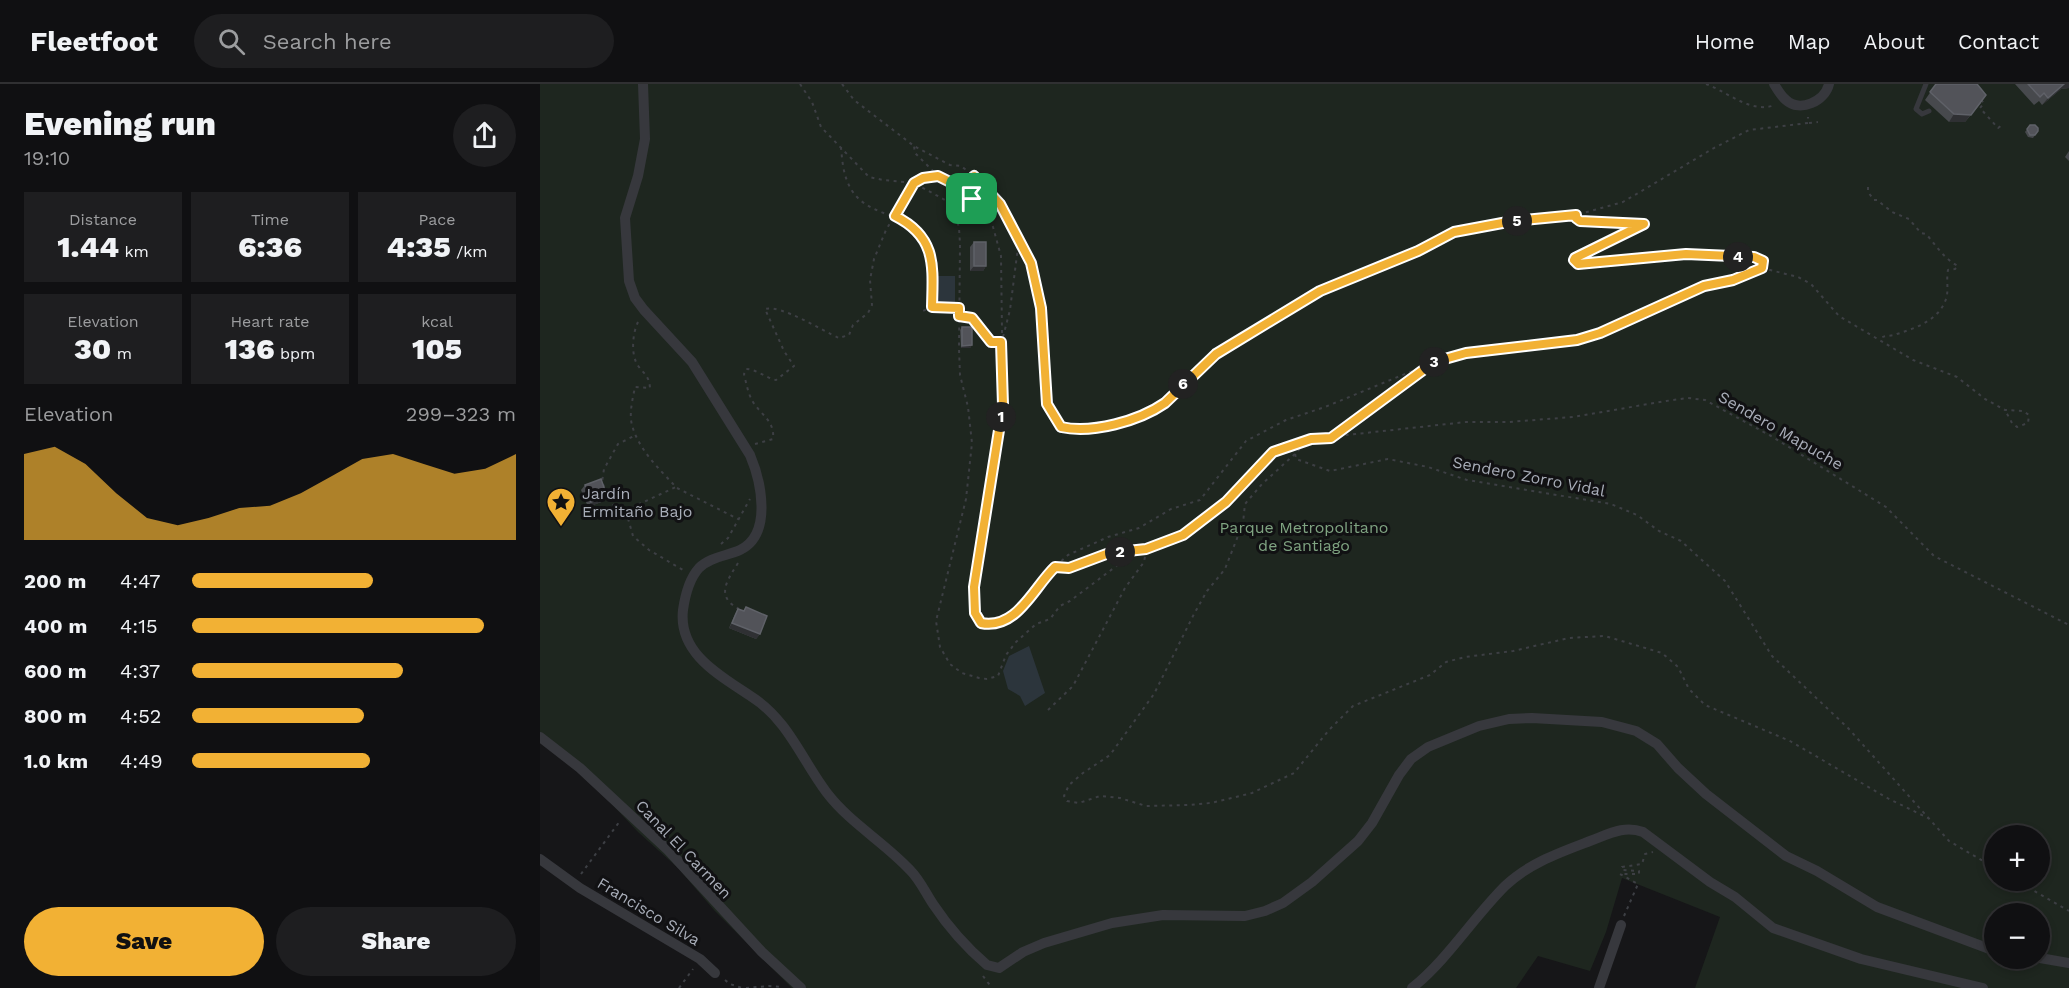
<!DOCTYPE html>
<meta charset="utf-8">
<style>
:root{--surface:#101012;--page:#1e1e20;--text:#f1f3f6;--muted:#9c9d9f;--line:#303032;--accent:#f2b134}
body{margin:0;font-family:"Work Sans",sans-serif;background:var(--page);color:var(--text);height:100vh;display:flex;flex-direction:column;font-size:22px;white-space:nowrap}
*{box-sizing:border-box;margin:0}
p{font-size:20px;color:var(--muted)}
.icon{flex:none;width:33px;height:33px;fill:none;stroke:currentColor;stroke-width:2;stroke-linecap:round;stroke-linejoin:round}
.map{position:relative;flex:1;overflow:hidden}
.side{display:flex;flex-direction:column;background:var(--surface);width:540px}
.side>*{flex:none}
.buttons{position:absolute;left:1444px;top:741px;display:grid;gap:12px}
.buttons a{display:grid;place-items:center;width:66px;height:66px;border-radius:50%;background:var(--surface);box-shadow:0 3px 9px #0003,0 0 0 2px var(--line);font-size:30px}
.pin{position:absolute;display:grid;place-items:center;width:51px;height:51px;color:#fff;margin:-26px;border-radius:12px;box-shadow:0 3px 9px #0006}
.km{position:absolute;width:30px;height:30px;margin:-15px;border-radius:50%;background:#222;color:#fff;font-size:16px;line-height:30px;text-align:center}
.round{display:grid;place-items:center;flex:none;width:63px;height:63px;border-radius:32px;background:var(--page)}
.summary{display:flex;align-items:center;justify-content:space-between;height:102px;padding:0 24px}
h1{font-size:33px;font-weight:800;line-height:45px}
.stats{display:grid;grid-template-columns:repeat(3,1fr);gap:9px;height:102px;padding:6px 24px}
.stats div{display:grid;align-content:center;border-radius:0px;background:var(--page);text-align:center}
.stats b{font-size:30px;font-weight:800}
.stats small{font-size:16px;font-weight:400}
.stats p{font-size:16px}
.chart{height:168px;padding:12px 24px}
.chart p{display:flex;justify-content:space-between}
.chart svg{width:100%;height:108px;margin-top:6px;fill:var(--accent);opacity:.7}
.button{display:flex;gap:12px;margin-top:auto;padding:12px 24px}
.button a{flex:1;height:69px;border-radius:36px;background:var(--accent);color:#111;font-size:24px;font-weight:800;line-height:69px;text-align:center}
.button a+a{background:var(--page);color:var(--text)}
ul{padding:0 24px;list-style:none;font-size:20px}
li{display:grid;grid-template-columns:96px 72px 1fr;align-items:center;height:45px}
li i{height:15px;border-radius:8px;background:var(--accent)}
header{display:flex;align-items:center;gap:36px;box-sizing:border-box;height:84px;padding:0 30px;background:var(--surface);border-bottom:2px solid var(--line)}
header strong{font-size:28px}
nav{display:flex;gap:33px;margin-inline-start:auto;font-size:21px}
.search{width:420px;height:54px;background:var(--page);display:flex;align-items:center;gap:15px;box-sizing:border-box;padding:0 21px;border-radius:33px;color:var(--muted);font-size:22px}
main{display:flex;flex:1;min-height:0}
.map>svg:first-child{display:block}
.green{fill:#1e261f;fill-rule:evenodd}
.water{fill:#2c353c}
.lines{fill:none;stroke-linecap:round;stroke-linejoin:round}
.path{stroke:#3d3f44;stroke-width:2;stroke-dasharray:3 4.5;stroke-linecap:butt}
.lane{stroke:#37383d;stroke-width:5}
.street{stroke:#37383d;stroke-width:10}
.wall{fill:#47494d}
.shaded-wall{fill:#2f3033}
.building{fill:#525359;stroke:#5f6168;stroke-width:1.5}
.route-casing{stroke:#fff;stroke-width:12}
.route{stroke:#f2b134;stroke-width:8}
.labels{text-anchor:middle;stroke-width:6;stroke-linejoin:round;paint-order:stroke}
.street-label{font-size:16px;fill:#a8adb8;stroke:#111113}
.poi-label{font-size:16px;fill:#a8adb8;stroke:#111113;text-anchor:start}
.park-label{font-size:16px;fill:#7fa381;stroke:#111113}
</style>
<header>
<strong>Fleetfoot</strong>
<div class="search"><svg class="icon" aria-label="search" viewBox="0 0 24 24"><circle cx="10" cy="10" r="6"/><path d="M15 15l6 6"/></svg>Search here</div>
<nav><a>Home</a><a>Map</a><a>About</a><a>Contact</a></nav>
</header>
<main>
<section class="side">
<div class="summary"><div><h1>Evening run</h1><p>19:10</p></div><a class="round"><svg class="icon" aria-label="share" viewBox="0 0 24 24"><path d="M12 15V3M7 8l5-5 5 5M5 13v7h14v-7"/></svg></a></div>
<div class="stats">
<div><p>Distance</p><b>1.44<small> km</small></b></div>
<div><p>Time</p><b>6:36</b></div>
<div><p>Pace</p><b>4:35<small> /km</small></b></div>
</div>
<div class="stats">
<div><p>Elevation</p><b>30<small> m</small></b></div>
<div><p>Heart rate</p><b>136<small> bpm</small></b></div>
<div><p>kcal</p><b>105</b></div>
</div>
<div class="chart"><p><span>Elevation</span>299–323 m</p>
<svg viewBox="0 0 160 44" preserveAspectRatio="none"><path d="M0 44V9L10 6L20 13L30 25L40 35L50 38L60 35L70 31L80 30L90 25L100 18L110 11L120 9L130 13L140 17L150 15L160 9V44z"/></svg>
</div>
<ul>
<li><b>200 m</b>4:47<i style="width:56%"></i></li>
<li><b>400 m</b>4:15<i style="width:90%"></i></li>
<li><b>600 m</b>4:37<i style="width:65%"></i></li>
<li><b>800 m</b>4:52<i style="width:53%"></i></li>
<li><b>1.0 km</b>4:49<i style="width:55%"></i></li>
</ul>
<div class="button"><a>Save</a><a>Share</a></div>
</section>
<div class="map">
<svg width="1529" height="904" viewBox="0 0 1529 904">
<rect width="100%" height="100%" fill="#161618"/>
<!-- green -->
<path class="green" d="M0,0H1529V904H1155L1180,833L1082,794L1066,848L1050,887L998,872L976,904H252L174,826L138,784L98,748L53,700L0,658ZM1455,752H1500V796H1455ZM1455,830H1500V874H1455Z"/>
<!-- water -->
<g class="water">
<rect x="395" y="192" width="20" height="30"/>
<polygon points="489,562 505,609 485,622 480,612 468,605 463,587 469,572"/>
</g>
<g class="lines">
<!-- path -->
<g class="path">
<polyline points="260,0 272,18 281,43 329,93 343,96 374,99 405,116 415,128 419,144 420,160 419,265 420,291 428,323 432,359 426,415 396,537 400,563 410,580 422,589 439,594 447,595 458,592 466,571 476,558 496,540 510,535 520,522 530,517 579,480 611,463 643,451 686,418 733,368 768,356"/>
<polyline points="302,0 314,16 374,62 410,81 421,82 434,92 445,114 461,172 463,321 434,503 435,529 441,539 451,541 467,537 482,523 504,493 528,471 568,453 599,444 631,425 660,416 706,357 746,336 785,323 894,278"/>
<path d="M1166,0C1188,8 1211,30 1235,21"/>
<polyline points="1441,16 1444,19 1440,24 1458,44 1462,41"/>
<polyline points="1269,39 1278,38"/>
<path d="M301,63C302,75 303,88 308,99C325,141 383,121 392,177C394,192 392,208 392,223L383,227"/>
<path d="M398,92C404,95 410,98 416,101C426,108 431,120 444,114"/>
<path d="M436,94L460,120L491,179L501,224L507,320L521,343C551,350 600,337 625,319L676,270L780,207L878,167L914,148L973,137L1036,131"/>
<path d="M1328,103V108L1334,116H1337L1352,128L1369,135L1381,149L1386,150C1396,161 1404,175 1418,182L1415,185L1408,186C1406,196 1409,206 1406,215C1399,236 1376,244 1357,250C1350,253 1346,250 1339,255"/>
<polyline points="1222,184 1258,193 1271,200 1299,232 1373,276 1417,293 1445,315 1465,326 1483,327 1489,331 1488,339 1477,343 1472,339 1465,326"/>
<polyline points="392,223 419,224"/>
<polyline points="419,232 432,234 451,258 461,258"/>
<path d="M98,238C93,248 91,267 96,278C101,289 109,289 110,304L95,303C93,313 90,325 91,336C95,362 119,385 136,403L95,422L87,431L93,452L109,466L143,486"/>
<polyline points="463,253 470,226 479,155"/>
<polyline points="894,277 926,269 1037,256 1061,249 1164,202 1193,196 1222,184 1223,177 1220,174 1146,170 1038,180 1034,176 1035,174 1104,140 1040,137 1036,134 1036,131 1083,118 1174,64 1209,46 1268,39 1268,33"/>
<polyline points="793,352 890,281"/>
<path d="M215,360L233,355C235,337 221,331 213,318C208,310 206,298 204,290L206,285C216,285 226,294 236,296L254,282L244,267L225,225C240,220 283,247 299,254L309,251L313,241L328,229L332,221L330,196L334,175L346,146L374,99L383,94L398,92L375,69L374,62"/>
<polyline points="755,370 722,400 705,420 703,439 685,485 667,507 654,530 614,610 570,671 543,689 529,701 524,712 527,717 539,719 560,712 580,714 606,722 648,721 671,719 712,709 754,689 789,646 813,622 890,591 906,578 925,573 973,567 1029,554 1065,552 1122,569 1138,583 1149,605 1165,621 1250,657 1349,715 1388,734"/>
<polyline points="137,404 198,435"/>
<polyline points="87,431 72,420 62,398 64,385 78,360 96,351"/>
<polyline points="181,460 188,454 210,415"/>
<path d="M198,479C187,497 175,512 199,525"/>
<polyline points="515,483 529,484 569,469 602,466"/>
<polyline points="508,626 533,602 585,504 604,478 606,467"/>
<polyline points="1455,784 1409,757 1308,644 1232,572 1185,497 1141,457 1119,447 1097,431 1071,420 927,396 888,383 848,375 790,387 756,375 755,369 771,355 779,354 926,338 969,338 1033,333 1126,317 1148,314 1165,316 1231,352 1346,423 1394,472 1529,541"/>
<polyline points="41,790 80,737"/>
<polyline points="1475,796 1529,827"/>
<polyline points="1084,832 1098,800 1080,790 1099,790 1099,787 1082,786 1082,783 1102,780 1105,770 1113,768"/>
<polyline points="443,892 452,904"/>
<polyline points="185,896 190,900 202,904"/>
<polyline points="139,904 153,885"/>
<polyline points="206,904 229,902 242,903"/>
</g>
<!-- lane -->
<polyline class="lane" points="1386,0 1376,25 1382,30 1389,27"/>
<!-- street -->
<g class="street">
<path d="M103,0L105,55L98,92L85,134L89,197L95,214L104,226L152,278L210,371C221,397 233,450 200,466C187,472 170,473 159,484C149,495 145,512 143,526C138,570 181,592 212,613C248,636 262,676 287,709C310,739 344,758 370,786C380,796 385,808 393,820C407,841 427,864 447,881L459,884L483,868L504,859L572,839L623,831L705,832L725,827L743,819L772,798L818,757L832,739L859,691L871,675L888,663L939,642L969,635L992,634L1062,638L1096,647L1117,660L1138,684L1166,710L1246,772L1277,787L1337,823L1455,867"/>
<path d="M1234,0C1237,5 1241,12 1246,16C1260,29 1285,17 1289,0"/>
<polyline points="0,653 40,684 128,766 222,868 261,904"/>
<polyline points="0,775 40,804 160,875 175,889"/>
<polyline points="1500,874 1529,879"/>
<path d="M872,904C908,875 932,835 965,802C989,779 1021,768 1050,757C1069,750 1084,741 1103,748L1170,798L1195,813L1233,844L1321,875L1443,904"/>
<polyline points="1059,904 1081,841"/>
</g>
</g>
<!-- wall -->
<g class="wall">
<polygon points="1396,0 1441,19 1425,38 1409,38 1385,16"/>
<polygon points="1475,0 1529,0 1529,4 1521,5 1502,21 1499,17 1494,21"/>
<polygon points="1490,41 1498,47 1493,54 1488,53 1485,48"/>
<polygon points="1529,67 1529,77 1525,73"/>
<polygon points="434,158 446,182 443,187 430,187 430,163"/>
<polygon points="422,243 432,261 430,264 421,264 420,246"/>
<polygon points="45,401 67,412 64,417 48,423 41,406"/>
<polygon points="206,523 220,550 216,555 189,544 195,530 198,525 203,527"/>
</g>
<!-- shaded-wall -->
<g class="shaded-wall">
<polygon points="1524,0 1529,0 1529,4 1521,5 1502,21 1508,14"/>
<polygon points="1446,11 1425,38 1409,38 1414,30"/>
<polygon points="434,182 446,182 443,187 430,187"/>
<polygon points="432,261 430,264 421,264 422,262"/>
<polygon points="67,412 64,417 48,423 51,418"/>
<polygon points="192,539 220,550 216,555 189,544"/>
</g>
<!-- building -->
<g class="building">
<polygon points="1396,0 1437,0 1446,11 1431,31 1414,30 1390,8"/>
<polygon points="1488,0 1524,0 1508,14 1504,9 1500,13"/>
<polygon points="1490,41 1495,41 1498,44 1498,47 1495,51 1490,51 1487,45"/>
<rect x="434" y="158" width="12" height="24"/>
<polygon points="422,243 432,243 432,261 422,262"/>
<polygon points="61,395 67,412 51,418 45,401"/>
<polygon points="206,523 227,532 220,550 192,539 198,525 204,527"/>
</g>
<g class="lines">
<!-- route casing -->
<g class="route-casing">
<path id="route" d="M398,92C404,95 410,98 416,101C426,109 431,120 445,114L434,92L460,120L491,179L501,224L507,320L521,343C552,350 599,337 625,319L676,270L780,207L878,167L914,148L973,137L1036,131V134L1040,137L1104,140L1035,174L1034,176L1038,180L1146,170L1214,173L1223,177L1222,184L1193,196L1164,202L1060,249L1037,256L926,269L894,278L791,354L771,355L733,368L686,418L643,451L606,465L569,469L529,484L515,483C493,504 477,546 441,539L435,529L434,503L463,321L461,258H451L432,234L419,232V224L392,223C393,182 397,153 355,132L374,99L383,94Z"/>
</g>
<!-- route -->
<use href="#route" class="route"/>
</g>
<!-- icons -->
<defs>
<g id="sight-pin" transform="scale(1.5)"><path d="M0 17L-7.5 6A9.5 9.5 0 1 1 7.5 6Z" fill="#f2b134" stroke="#111113"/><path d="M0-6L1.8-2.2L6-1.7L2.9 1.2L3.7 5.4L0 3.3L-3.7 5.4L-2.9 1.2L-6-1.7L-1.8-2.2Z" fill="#111"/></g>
</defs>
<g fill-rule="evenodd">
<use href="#sight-pin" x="21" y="418"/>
</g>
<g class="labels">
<!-- street labels -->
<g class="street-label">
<text transform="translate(1241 346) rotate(30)" y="6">Sendero Mapuche</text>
<text transform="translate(989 392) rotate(11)" y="6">Sendero Zorro Vidal</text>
<text transform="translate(144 765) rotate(46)" y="6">Canal El Carmen</text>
<text transform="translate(109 827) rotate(31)" y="6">Francisco Silva</text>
</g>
<!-- poi labels -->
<g class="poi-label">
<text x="42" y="415">Jardín<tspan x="42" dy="18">Ermitaño Bajo</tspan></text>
</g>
<!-- park labels -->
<g class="park-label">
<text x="764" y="449">Parque Metropolitano<tspan x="764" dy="18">de Santiago</tspan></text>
</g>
</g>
</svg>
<div class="buttons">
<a>+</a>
<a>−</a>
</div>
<div class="pin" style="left:432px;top:115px;background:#1e9e55"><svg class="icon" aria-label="arrive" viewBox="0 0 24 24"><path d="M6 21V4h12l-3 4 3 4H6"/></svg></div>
<b class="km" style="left:461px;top:333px">1</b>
<b class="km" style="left:580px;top:468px">2</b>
<b class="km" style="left:894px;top:278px">3</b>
<b class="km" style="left:1198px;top:173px">4</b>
<b class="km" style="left:977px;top:137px">5</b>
<b class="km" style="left:643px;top:300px">6</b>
</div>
</main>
